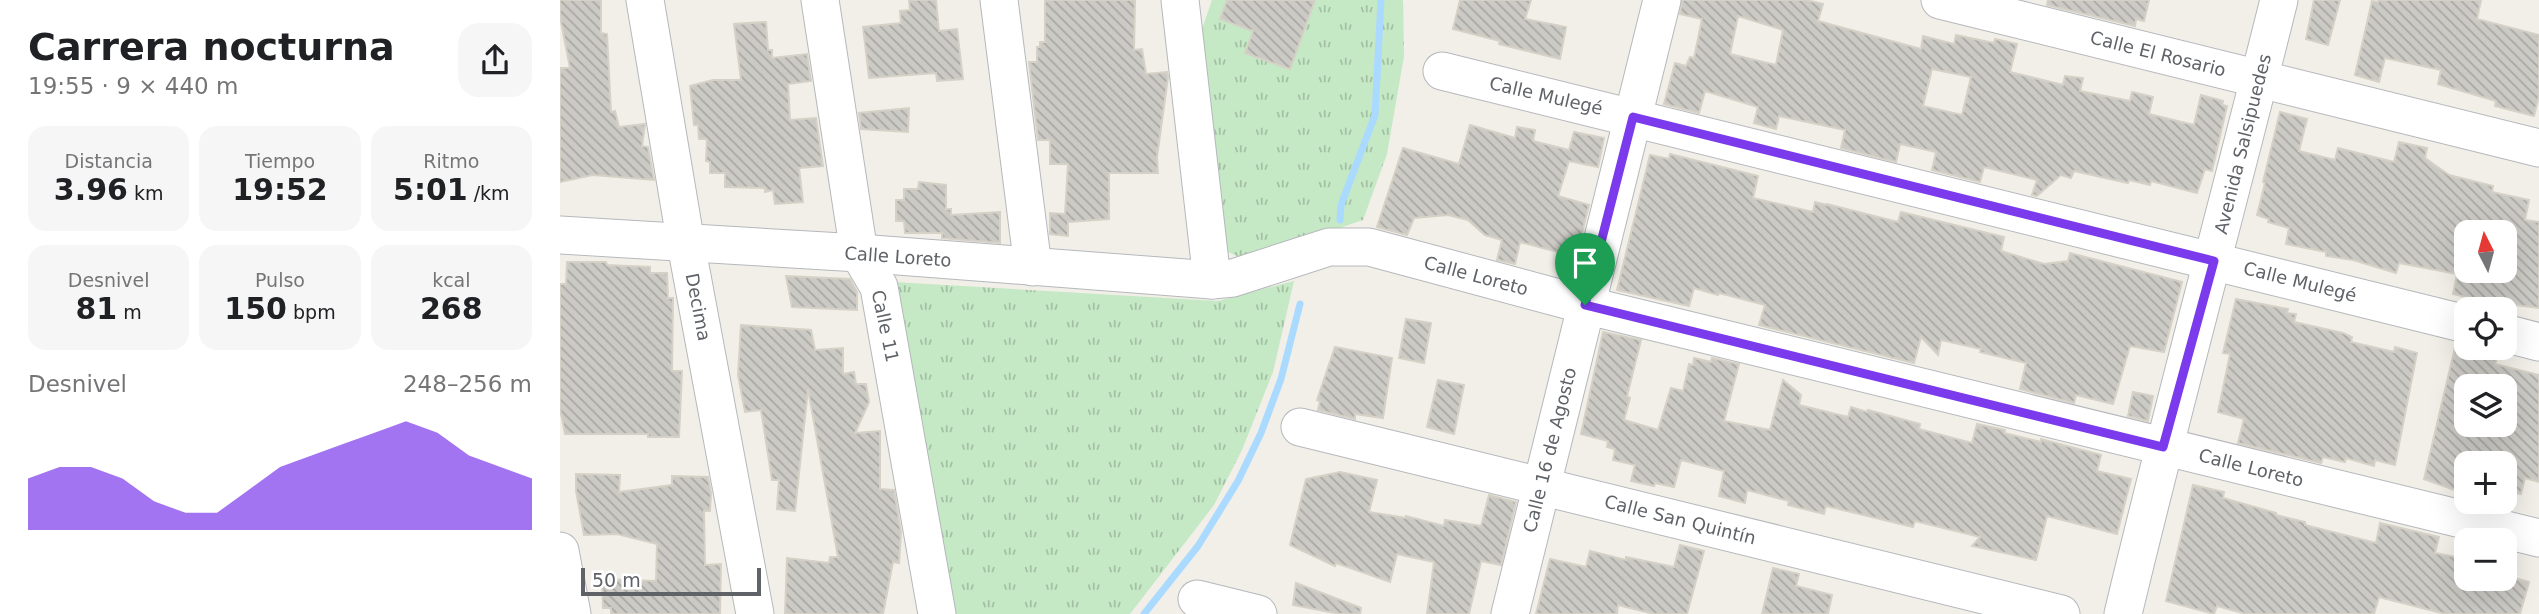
<!DOCTYPE html>
<html lang="es">
<meta charset="utf-8">
<style>
:root{--surface:#fff;--page:#f6f6f6;--text:#202124;--muted:#757577;--accent:#7c3aed}
body{margin:0;font-family:"DejaVu Sans",sans-serif;background:var(--page);color:var(--text);height:100vh;display:flex;flex-direction:column;font-size:26px;white-space:nowrap}
*{box-sizing:border-box;margin:0}
p{font-size:23px;color:var(--muted)}
.icon{flex:none;width:38px;height:38px;fill:none;stroke:currentColor;stroke-width:2;stroke-linecap:round;stroke-linejoin:round}
.map{position:relative;flex:1;overflow:hidden}
.side{display:flex;flex-direction:column;background:var(--surface);width:560px}
.side>*{flex:none}
.needle{width:46px;rotate:354deg}
.buttons{position:absolute;left:1894px;top:220px;display:grid;gap:14px}
.buttons a{display:grid;place-items:center;width:63px;height:63px;border-radius:14px;background:var(--surface);box-shadow:0 7px 28px #0002;font-size:35px}
.scale{position:absolute;left:21px;bottom:18px;width:180px;box-sizing:border-box;padding-left:7px;border:4px solid #5f6368;border-top:0;font-size:19px;line-height:24px;white-space:nowrap;color:#5f6368;-webkit-text-stroke:5px #fff;paint-order:stroke}
.pin{position:absolute;display:grid;place-items:center;width:60px;height:60px;color:#fff;margin:-72px -30px;border-radius:50% 50% 50% 0;rotate:-45deg;box-shadow:0 0 7px #0007}
.pin .icon{rotate:45deg}
.round{display:grid;place-items:center;flex:none;width:74px;height:74px;border-radius:21px;background:var(--page)}
.head{display:flex;align-items:center;justify-content:space-between;height:119px;padding:0 28px}
h1{font-size:38px;font-weight:600;line-height:52px}
.stats{display:grid;grid-template-columns:repeat(3,1fr);gap:10px;height:119px;padding:7px 28px}
.stats div{display:grid;align-content:center;border-radius:18px;background:var(--page);text-align:center}
.stats b{font-size:30px;font-weight:600}
.stats small{font-size:19px;font-weight:400}
.stats p{font-size:19px}
.chart{height:196px;padding:14px 28px}
.chart p{display:flex;justify-content:space-between}
.chart svg{width:100%;height:126px;margin-top:7px;fill:var(--accent);opacity:.7}
main{display:flex;flex:1;min-height:0}
.map>svg:first-child{display:block}
.park{fill:url(#park-tufts)}
.lines{fill:none;stroke-linecap:round;stroke-linejoin:round}
.stream{stroke:#aadaff;stroke-width:7}
.building{fill:url(#building-back-hatch);stroke:#d6d1c6;stroke-width:2;fill-rule:evenodd}
.minor-casing{stroke:#b5b8bc;stroke-width:39}
.minor{stroke:#fff;stroke-width:37}
.route-casing{stroke:#fff;stroke-width:14}
.route{stroke:#7c3aed;stroke-width:9}
.labels{text-anchor:middle;stroke-width:6;stroke-linejoin:round;paint-order:stroke}
.street-label{font-size:18px;fill:#5f6368;stroke:#fff}
</style>
<main>
<section class="side">
<div class="head"><div><h1>Carrera nocturna</h1><p>19:55 · 9 × 440 m</p></div><a class="round"><svg class="icon" aria-label="share" viewBox="0 0 24 24"><path d="M12 15V3M7 8l5-5 5 5M5 13v7h14v-7"/></svg></a></div>
<div class="stats">
<div><p>Distancia</p><b>3.96<small> km</small></b></div>
<div><p>Tiempo</p><b>19:52</b></div>
<div><p>Ritmo</p><b>5:01<small> /km</small></b></div>
</div>
<div class="stats">
<div><p>Desnivel</p><b>81<small> m</small></b></div>
<div><p>Pulso</p><b>150<small> bpm</small></b></div>
<div><p>kcal</p><b>268</b></div>
</div>
<div class="chart"><p><span>Desnivel</span>248–256 m</p>
<svg viewBox="0 0 160 44" preserveAspectRatio="none"><path d="M0 44V26L10 22L20 22L30 26L40 34L50 38L60 38L70 30L80 22L90 18L100 14L110 10L120 6L130 10L140 18L150 22L160 26V44z"/></svg>
</div>
</section>
<div class="map">
<svg width="1979" height="614" viewBox="0 0 1979 614">
<defs>
<pattern id="park-tufts" width="24" height="20" patternUnits="userSpaceOnUse" patternTransform="scale(1.75)"><rect width="24" height="20" fill="#c5e8c5"/><path d="M3 7l-1-3M5 7V3M7 7l1-3M15 17l-1-3M17 17v-4M19 17l1-3" fill="none" stroke="#a3c0a4"/></pattern>
<pattern id="building-back-hatch" width="6" height="6" patternUnits="userSpaceOnUse" patternTransform="scale(1.75)"><rect width="6" height="6" fill="#cccac5"/><path d="M-1 5l2 2M0 0l6 6M5-1l2 2" fill="none" stroke="#a9a8a4"/></pattern>
</defs>
<rect width="100%" height="100%" fill="#f1efe8"/>
<!-- park -->
<g class="park">
<polygon points="652,0 843,0 844,56 827,154 803,220 732,244 679,257 668,252 662,238 639,38"/>
<polygon points="734,281 713,372 682,450 654,505 570,614 393,614 334,282 658,301"/>
</g>
<g class="lines">
<!-- stream -->
<g class="stream">
<polyline points="780,220 781,205 815,115 821,0"/>
<polyline points="584,614 638,546 678,481 701,433 721,379 740,304"/>
</g>
</g>
<!-- building -->
<g class="building">
<polygon points="0,0 41,0 41,33 47,34 51,112 55,111 59,127 85,124 82,146 88,147 94,180 33,175 0,182 0,68 10,68 0,17"/>
<polygon points="349,0 376,0 379,31 397,29 403,79 377,81 376,73 309,78 303,27 341,23 340,11 350,10"/>
<polygon points="485,0 575,0 574,50 582,49 586,74 607,72 608,77 597,157 598,173 549,173 549,219 508,222 508,236 490,234 490,213 505,214 508,164 490,164 490,140 478,140 469,62 477,62 477,47 480,47 480,42 485,42"/>
<polygon points="667,0 755,0 730,69 685,53 693,31 660,19"/>
<polygon points="900,0 971,0 965,19 1006,27 1000,59 939,44 940,41 893,29"/>
<path d="M1122,0H1246L1263,4L1258,21L1361,49L1363,36L1394,44L1396,35L1434,43L1435,39L1457,44L1450,72L1503,85L1505,76L1523,78L1520,91L1570,101L1572,92L1593,97L1589,114L1634,125L1641,95L1663,101L1662,105L1667,106L1652,171L1645,169L1637,193L1591,181L1590,185L1569,180L1568,183L1514,171L1511,178L1501,175L1477,196L1472,195L1477,180L1424,167L1420,182L1372,170L1376,152L1340,144L1336,162L1281,148L1285,130L1219,116L1216,129L1194,123L1198,107L1145,91L1139,113L1104,104L1115,63L1126,66L1130,57L1134,58L1142,19L1120,14ZM1178,16L1223,30L1216,65L1170,54ZM1372,69L1411,77L1402,115L1363,106Z"/>
<polygon points="1488,0 1589,0 1584,21 1576,19 1575,26 1487,5"/>
<polygon points="1754,0 1780,0 1768,45 1746,39"/>
<polygon points="1818,0 1921,0 1917,19 1979,35 1979,96 1974,116 1935,106 1936,101 1878,84 1881,70 1825,58 1819,82 1795,75 1812,1 1818,2"/>
<polygon points="206,22 208,50 212,50 212,58 247,54 251,81 228,84 230,120 256,118 263,166 239,168 243,202 215,204 213,190 205,192 205,188 165,187 165,173 150,173 150,162 146,161 147,139 139,139 138,125 134,125 130,86 153,80 181,80 174,24"/>
<polygon points="349,108 348,132 301,129 299,113"/>
<path d="M1720,112L1747,119L1739,151L1775,160L1778,148L1834,162L1839,142L1867,148L1865,158L1889,175L1933,186L1932,192L1969,200L1965,220L1979,222V308L1923,301L1893,294L1897,274L1839,263L1836,273L1793,260L1766,256V252L1726,244L1729,228L1708,222L1709,219L1697,215L1705,183L1703,182ZM1906,221L1944,229V271H1906Z"/>
<polygon points="910,125 955,138 957,127 975,130 973,141 1009,150 1014,132 1044,138 1038,167 1009,161 998,196 1029,205 1016,257 960,242 955,264 937,260 942,240 925,235 908,220 888,215 854,218 847,235 817,227 843,148 899,164"/>
<polygon points="1110,154 1198,176 1193,198 1253,212 1255,202 1267,205 1267,204 1338,222 1341,212 1444,237 1441,251 1484,264 1508,261 1510,253 1622,282 1604,352 1570,346 1553,404 1516,395 1514,403 1460,389 1466,363 1420,352 1421,349 1381,340 1378,355 1361,337 1354,363 1199,325 1205,305 1159,293 1158,295 1134,288 1129,306 1057,290 1090,155 1109,159"/>
<polygon points="359,182 386,185 386,209 391,209 391,215 440,212 440,243 382,238 382,233 345,233 344,221 336,221 336,200 344,200 344,189 358,189"/>
<polygon points="7,262 46,262 47,265 90,267 90,273 107,273 108,298 113,298 112,371 122,371 119,437 88,437 88,434 5,434 0,409 0,284 6,284"/>
<polygon points="226,276 290,279 297,292 297,310 232,307"/>
<polygon points="1676,299 1728,309 1727,313 1736,314 1734,322 1783,333 1792,337 1791,342 1834,352 1835,347 1857,353 1835,465 1815,460 1814,466 1786,458 1785,462 1763,457 1761,463 1678,443 1684,419 1658,412 1670,354 1663,353"/>
<polygon points="846,319 871,323 864,363 839,358"/>
<polygon points="181,325 251,330 255,350 283,348 283,374 294,372 296,384 306,384 309,402 295,433 320,431 320,489 334,490 341,532 339,563 333,562 323,614 225,614 227,558 269,563 270,557 278,557 248,389 235,511 217,509 219,480 212,480 201,410 185,412 178,375"/>
<polygon points="1043,332 1081,340 1067,396 1070,398 1064,420 1098,430 1111,388 1123,391 1129,364 1133,365 1134,358 1151,362 1152,358 1179,364 1164,421 1210,430 1223,380 1241,395 1239,405 1288,417 1291,407 1307,412 1308,410 1360,424 1359,429 1412,443 1417,424 1445,430 1444,433 1481,442 1481,439 1541,455 1537,471 1571,479 1557,534 1487,516 1476,560 1412,546 1420,537 1355,521 1353,527 1266,506 1264,514 1228,505 1229,501 1187,490 1185,503 1159,496 1164,471 1121,460 1114,487 1095,483 1094,486 1071,481 1075,465 1053,460 1055,449 1047,447 1048,441 1021,434"/>
<path d="M1896,343L1906,344V353L1907,351L1937,358L1935,364L1979,375V482L1965,478L1961,494L1944,491V464H1906V494L1864,479ZM1906,387H1944V425H1906Z"/>
<polygon points="775,347 832,358 823,418 795,414 795,419 758,410 760,401 757,400"/>
<polygon points="878,380 904,385 894,434 867,427"/>
<polygon points="1573,392 1593,396 1588,421 1568,416"/>
<polygon points="780,472 817,480 809,512 846,518 846,516 884,526 885,520 921,526 929,495 956,502 941,565 921,561 909,614 867,614 874,562 837,554 830,582 776,563 775,566 730,545 746,479"/>
<polygon points="16,474 60,475 59,492 112,485 112,476 148,477 151,493 150,511 144,511 145,565 161,564 160,614 51,614 51,608 43,608 42,579 96,581 97,544 57,534 24,535 16,491"/>
<polygon points="1633,485 1664,492 1663,498 1716,513 1716,515 1745,522 1745,525 1816,543 1820,523 1879,537 1875,553 1906,559 1906,579 1944,579 1944,575 1969,582 1960,614 1885,614 1819,597 1814,614 1686,614 1657,606 1654,614 1606,601"/>
<polygon points="1120,545 1144,551 1127,614 1094,614 1058,605 1057,614 976,614 990,559 1026,567 1030,551 1066,560 1066,557 1114,567"/>
<polygon points="1213,568 1239,574 1236,586 1272,595 1268,614 1202,614"/>
<polygon points="736,583 801,608 800,614 780,614 733,605"/>
</g>
<g class="lines">
<!-- minor casing -->
<g class="minor-casing">
<g id="minor">
<polyline points="85,0 126,244 195,614"/>
<polyline points="260,0 299,253 319,287 377,614"/>
<polyline points="439,0 473,267"/>
<polyline points="620,0 652,280"/>
<polyline points="1380,0 1979,148"/>
<polyline points="882,71 1906,324"/>
<polyline points="0,235 299,253 652,280 673,278 769,247 809,247 1025,305 1979,538"/>
<polyline points="1944,333 1979,342"/>
<polyline points="740,427 1501,614"/>
<polyline points="0,551 12,614"/>
<polyline points="637,599 698,614"/>
<polyline points="950,614 1102,0"/>
<path d="M1563,614C1612,409 1668,205 1719,0"/>
</g>
</g>
<!-- minor -->
<use href="#minor" class="minor"/>
</g>
<g class="lines">
<!-- route casing -->
<g class="route-casing">
<polygon id="route" points="1073,117 1654,261 1603,447 1025,305"/>
</g>
<!-- route -->
<use href="#route" class="route"/>
</g>
<g class="labels">
<!-- street labels -->
<g class="street-label">
<text transform="translate(1598 54) rotate(14)" y="6">Calle El Rosario</text>
<text transform="translate(986 96) rotate(13)" y="6">Calle Mulegé</text>
<text transform="translate(1683 144) rotate(-76)" y="6">Avenida Salsipuedes</text>
<text transform="translate(338 257) rotate(4)" y="6">Calle Loreto</text>
<text transform="translate(916 276) rotate(15)" y="6">Calle Loreto</text>
<text transform="translate(1740 282) rotate(14)" y="6">Calle Mulegé</text>
<text transform="translate(138 307) rotate(79)" y="6">Decima</text>
<text transform="translate(325 326) rotate(78)" y="6">Calle 11</text>
<text transform="translate(990 450) rotate(-76)" y="6">Calle 16 de Agosto</text>
<text transform="translate(1691 468) rotate(14)" y="6">Calle Loreto</text>
<text transform="translate(1120 520) rotate(14)" y="6">Calle San Quintín</text>
</g>
</g>
</svg>
<div class="buttons">
<a><svg class="needle" viewBox="-14 -14 28 28"><path d="M0-13l5 13h-10z" fill="#e53935"/><path d="M0 13l5-13h-10z" fill="#757577"/></svg></a>
<a><svg class="icon" aria-label="locate" viewBox="0 0 24 24"><circle cx="12" cy="12" r="6"/><path d="M12 2v4M12 18v4M2 12h4M18 12h4"/></svg></a>
<a><svg class="icon" aria-label="layers" viewBox="0 0 24 24"><path d="M12 4l9 5-9 5-9-5zM3 14l9 5 9-5"/></svg></a>
<a>+</a>
<a>−</a>
</div>
<div class="scale">50 m</div>
<div class="pin" style="left:1025px;top:305px;background:#1e9e55"><svg class="icon" aria-label="arrive" viewBox="0 0 24 24"><path d="M6 21V4h12l-3 4 3 4H6"/></svg></div>
</div>
</main>
